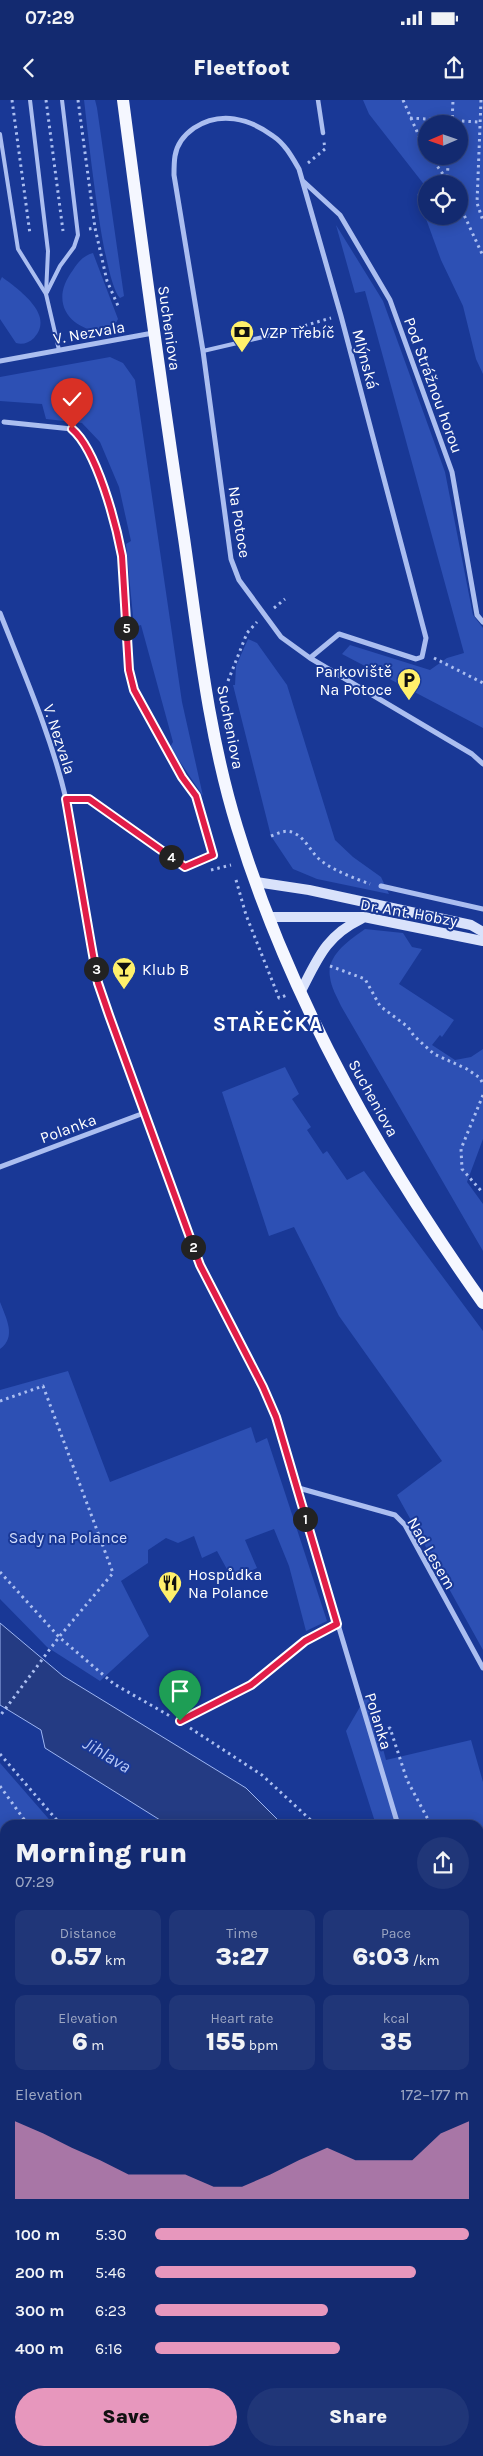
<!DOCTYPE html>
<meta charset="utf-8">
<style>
:root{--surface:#132a70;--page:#203678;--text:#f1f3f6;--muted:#9da7c3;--line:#324683;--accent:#e797bd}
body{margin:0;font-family:Karla,sans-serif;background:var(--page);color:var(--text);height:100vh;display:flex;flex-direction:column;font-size:19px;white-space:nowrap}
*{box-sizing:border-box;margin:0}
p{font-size:16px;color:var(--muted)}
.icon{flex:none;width:28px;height:28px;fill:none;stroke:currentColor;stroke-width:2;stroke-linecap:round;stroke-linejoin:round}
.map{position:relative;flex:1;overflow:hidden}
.details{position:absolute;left:0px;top:1720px;width:484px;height:636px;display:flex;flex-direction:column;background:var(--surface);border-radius:15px 15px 0 0;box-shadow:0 2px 12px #0003,0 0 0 1px var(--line)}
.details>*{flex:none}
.needle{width:32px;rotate:268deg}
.controls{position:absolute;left:418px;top:15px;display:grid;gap:10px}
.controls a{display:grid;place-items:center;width:50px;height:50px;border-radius:50%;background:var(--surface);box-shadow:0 2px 12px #0003,0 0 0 1px var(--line);font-size:25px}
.pin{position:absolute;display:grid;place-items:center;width:42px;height:42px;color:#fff;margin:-51px -21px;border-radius:50% 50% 50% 0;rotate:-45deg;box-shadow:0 0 5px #0007}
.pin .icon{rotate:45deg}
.km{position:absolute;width:25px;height:25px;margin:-12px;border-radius:50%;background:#222;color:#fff;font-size:14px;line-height:25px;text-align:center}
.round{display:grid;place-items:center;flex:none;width:52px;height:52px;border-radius:26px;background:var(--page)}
.head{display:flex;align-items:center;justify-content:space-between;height:85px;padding:0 15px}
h1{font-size:28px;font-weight:800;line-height:38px}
.metrics{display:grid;grid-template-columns:repeat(3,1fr);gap:8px;height:85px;padding:5px 15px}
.metrics div{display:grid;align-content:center;border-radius:10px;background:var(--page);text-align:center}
.metrics b{font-size:25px;font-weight:800}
.metrics small{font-size:14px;font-weight:400}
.metrics p{font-size:14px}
.chart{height:140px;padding:10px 15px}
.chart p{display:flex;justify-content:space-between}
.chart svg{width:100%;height:90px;margin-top:5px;fill:var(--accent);opacity:.7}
.button{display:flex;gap:10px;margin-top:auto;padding:10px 15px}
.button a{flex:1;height:58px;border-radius:30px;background:var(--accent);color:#111;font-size:20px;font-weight:800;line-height:58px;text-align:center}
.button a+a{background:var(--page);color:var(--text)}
ul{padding:0 15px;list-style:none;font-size:16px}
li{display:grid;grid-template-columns:80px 60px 1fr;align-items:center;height:38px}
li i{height:12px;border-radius:6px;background:var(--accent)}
.status{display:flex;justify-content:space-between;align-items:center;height:35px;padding:0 25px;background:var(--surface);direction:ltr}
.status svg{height:14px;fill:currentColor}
header{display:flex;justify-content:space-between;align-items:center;height:65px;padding:0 15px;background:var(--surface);font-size:22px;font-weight:800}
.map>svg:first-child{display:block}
.green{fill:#2d50b4;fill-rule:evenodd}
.water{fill:#243b83;stroke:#9eb6f3}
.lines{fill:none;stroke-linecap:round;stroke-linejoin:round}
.path{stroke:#abbef0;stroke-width:3;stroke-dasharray:2.5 4;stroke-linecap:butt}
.service{stroke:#abbef0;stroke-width:4}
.pedestrian{stroke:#abbef0;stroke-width:4.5}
.minor{stroke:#abbef0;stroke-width:5}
.secondary{stroke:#d9e2fb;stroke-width:10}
.primary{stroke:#f5f7ff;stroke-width:12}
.route-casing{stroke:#fff;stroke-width:10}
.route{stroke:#e11d48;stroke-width:6}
.labels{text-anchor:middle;stroke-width:4;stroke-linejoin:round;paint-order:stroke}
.street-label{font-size:16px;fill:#fff;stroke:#193896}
.poi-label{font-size:16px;fill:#fff;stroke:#193896;text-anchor:start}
.park-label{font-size:16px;fill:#d2ddfb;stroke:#193896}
.water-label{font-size:18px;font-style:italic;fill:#b8c9f7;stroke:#193896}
.district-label{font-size:21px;font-weight:bold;letter-spacing:1px;fill:#fff;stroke:#193896}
</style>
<div class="status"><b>07:29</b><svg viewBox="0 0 49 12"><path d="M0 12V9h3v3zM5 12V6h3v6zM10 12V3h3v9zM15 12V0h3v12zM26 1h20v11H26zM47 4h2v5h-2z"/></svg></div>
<header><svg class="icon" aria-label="back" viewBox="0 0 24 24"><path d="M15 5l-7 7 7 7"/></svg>Fleetfoot<svg class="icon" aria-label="share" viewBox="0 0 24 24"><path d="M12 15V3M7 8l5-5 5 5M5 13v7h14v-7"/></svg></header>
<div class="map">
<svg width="483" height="2356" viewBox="0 0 483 2356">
<rect width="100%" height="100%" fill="#193896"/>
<!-- green -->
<g class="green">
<path d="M84,0H95L97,8L124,196L120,198C103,182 88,32 84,0Z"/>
<path d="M363,0H483V274L476,259L463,206L441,160L417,94L426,91V116H459V84H426V87L369,14ZM426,24H459V56H426Z"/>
<polygon points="336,125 383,201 445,372 473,515 483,528 483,628 342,554 350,545 430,570 447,558 464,553 365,191 355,193"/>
<path d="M93,153L118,219C106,248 36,219 73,170C79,161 83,156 93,153Z"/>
<path d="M2,177C18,189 56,215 34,238C29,243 22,245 16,243L0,219V181Z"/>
<polygon points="110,257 123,263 135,280 182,602 203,696 170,647 173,642 141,525 134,527 126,444 131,441 119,387 100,342 82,323 46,319 42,304 0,301 0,277"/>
<polygon points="248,539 257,543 287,585 335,740 353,757 381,777 389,794 317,779 293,769 271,736 233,585 235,585 236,566"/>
<path d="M365,829L403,833L412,847L422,849L399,884L454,920L442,937L440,935L432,945L455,960L471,957L483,949V1039L467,1082L483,1104V1151L341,906C337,897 331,887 330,877C326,855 350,840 365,829Z"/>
<polygon points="285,967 299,994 292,999 311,1027 307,1030 323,1054 327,1051 347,1080 364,1071 483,1231 483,1550 397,1395 442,1361 339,1216 294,1127 269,1136 222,992"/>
<path d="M0,1202C6,1218 17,1237 0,1249Z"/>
<polygon points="68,1271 110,1382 251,1327 256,1343 267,1338 327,1521 306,1531 289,1466 274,1429 245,1440 257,1468 243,1474 229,1473 217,1451 202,1458 194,1436 178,1443 166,1438 148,1450 148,1463 121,1481 149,1536 100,1581 47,1547 0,1499 0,1290"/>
<polygon points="368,1593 386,1660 471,1640 483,1682 483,2018 479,2012 479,1725 376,1725 346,1631"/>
<polygon points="0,1663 54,1725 5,1725 5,2138 2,2144 5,2155 5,2268 0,2271"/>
<polygon points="479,2085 483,2091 483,2160 479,2154"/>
<polygon points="479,2173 483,2179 483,2356 347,2356 345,2351 479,2351"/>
</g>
<!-- water -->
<g class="water">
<polygon points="0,1523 63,1576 246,1688 283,1725 168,1725 45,1648 41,1630 0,1605"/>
<polygon points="479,2012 483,2018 483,2091 479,2085"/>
</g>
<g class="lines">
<!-- path -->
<g class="path">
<polyline points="12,0 30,134"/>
<polyline points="46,0 63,131"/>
<polyline points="78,0 95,128"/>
<polyline points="403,0 426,52"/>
<polyline points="481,0 477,103 483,121"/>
<polyline points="410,18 479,22"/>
<polyline points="452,24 453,0"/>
<polyline points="430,56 450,84"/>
<polyline points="308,63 325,49 324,42"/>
<polyline points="447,77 449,56"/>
<polyline points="459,104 483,156"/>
<polyline points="89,129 95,128 107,181 119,208"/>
<polyline points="286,231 331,218"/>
<polyline points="274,508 285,499"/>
<polyline points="434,558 483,583"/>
<polyline points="228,581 247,533 257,522"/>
<path d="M271,736C279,733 286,729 294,733C305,738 310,750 318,758C331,770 354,778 370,784"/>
<polyline points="211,770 231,765"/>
<polyline points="236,780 246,815 279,898 287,895"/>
<polyline points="330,866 365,879 380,906 408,927 414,936 434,954 467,969 480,978 483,984"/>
<polyline points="483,995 461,1049 462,1069 483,1093"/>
<polyline points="0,1301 43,1286 113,1473 59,1537 0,1616"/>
<polyline points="0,1472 59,1537 114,1584 170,1616"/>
<polyline points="190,1628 262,1675 316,1725"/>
<polyline points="382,1631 390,1628 407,1680 431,1725"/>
<polyline points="0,1654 61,1725"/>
<polyline points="0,1686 28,1725"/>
<polyline points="479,1801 483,1809"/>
<polyline points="479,1925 483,1934"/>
<polyline points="479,2168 483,2174"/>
<polyline points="398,2351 401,2356"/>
</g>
<!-- service -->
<g class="service">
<polyline points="30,0 48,151 46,194 59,250"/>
<polyline points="0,34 18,149 46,194"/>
<polyline points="47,192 60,166 74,147 78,135 62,0"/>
<polyline points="203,251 276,234"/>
</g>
<!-- pedestrian -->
<polyline class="pedestrian" points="318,0 323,33"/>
<!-- minor -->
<g class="minor">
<polyline points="304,82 340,115 390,200 452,372 477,515 483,522"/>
<polyline points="0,261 153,233"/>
<path d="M4,322L72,329C97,350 116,424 122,456L129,570L134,590L182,677L196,696L213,755L185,767L89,699H66"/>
<path d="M0,513C24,574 51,635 66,699C83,771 86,845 109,915L200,1165L263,1287L276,1317L398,1725"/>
<path d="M310,558L339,534L416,559L422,557L426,538L341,216L299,69C292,57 285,44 273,36C249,18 220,11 194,28C184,35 177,43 175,56C174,62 174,69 174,75L203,251L231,459L239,480L281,537L310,558L472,654L483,664"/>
<polyline points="381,786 483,809"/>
<polyline points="0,1067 144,1013"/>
<polyline points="295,1387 395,1415 405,1425 483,1568"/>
<polyline points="180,1621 251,1585 305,1541 337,1524"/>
<polyline points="0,2326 5,2327"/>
<polyline points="104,2351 124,2356"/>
<polyline points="334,2351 337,2356"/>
</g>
<!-- secondary -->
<g class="secondary">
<polyline points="256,782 309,790 471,825 483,832"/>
<polyline points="268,817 364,817 483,841"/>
<path d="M301,891C318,858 326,836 361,819"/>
</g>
<!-- primary -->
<path class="primary" d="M123,0C142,146 162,292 184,438C198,535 208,633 237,727C289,897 380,1058 483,1203"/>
</g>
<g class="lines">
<!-- route casing -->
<g class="route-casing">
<path id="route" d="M72,329C97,350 116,424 122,456L129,570L134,590L182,677L196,696L213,755L185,767L89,699H66L91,844L98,883L109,915L200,1165L263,1287L276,1317L337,1524L305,1541L251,1585L180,1621"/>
</g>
<!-- route -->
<use href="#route" class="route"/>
</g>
<!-- icons -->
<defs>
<g id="bank-pin" transform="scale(1.25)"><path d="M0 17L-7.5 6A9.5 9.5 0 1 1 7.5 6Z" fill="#fff06b" stroke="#193896"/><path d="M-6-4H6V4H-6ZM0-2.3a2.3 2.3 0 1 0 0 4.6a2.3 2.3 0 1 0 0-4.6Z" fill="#111"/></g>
<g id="parking-pin" transform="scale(1.25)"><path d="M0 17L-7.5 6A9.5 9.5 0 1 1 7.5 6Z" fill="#fff06b" stroke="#193896"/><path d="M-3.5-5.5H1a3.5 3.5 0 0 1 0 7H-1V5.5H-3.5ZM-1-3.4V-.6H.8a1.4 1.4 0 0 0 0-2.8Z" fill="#111"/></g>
<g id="bar-pin" transform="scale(1.25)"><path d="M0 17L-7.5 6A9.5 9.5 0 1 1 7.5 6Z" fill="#fff06b" stroke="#193896"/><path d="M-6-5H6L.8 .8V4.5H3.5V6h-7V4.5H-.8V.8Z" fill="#111"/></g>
<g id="restaurant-pin" transform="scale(1.25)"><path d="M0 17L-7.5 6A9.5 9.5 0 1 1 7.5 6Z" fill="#fff06b" stroke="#193896"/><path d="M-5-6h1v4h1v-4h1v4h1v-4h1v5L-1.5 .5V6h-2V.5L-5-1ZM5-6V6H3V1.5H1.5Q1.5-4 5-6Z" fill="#111"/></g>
</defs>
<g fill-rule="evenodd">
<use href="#bank-pin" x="242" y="232"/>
<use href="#parking-pin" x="409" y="580"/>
<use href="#bar-pin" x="124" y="869"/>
<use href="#restaurant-pin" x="170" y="1483"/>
</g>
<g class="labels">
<!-- street labels -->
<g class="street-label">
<text transform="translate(170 228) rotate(82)" y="6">Sucheniova</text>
<text transform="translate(89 232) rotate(-10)" y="6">V. Nezvala</text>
<text transform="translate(366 259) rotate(75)" y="6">Mlýnská</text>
<text transform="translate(434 285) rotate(70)" y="6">Pod Strážnou horou</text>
<text transform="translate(240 422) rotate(81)" y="6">Na Potoce</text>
<text transform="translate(231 627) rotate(79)" y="6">Sucheniova</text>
<text transform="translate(60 639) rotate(72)" y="6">V. Nezvala</text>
<text transform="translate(409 812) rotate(10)" y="6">Dr. Ant. Hobzy</text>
<text transform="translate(374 998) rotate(61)" y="6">Sucheniova</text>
<text transform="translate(68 1028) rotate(-20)" y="6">Polanka</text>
<text transform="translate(432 1453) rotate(60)" y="6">Nad Lesem</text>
<text transform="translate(379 1621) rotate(73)" y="6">Polanka</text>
</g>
<!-- poi labels -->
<g class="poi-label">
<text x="260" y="238">VZP Třebíč</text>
<text x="392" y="577" text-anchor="end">Parkoviště<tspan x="392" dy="18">Na Potoce</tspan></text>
<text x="142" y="875">Klub B</text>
<text x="188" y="1480">Hospůdka<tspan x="188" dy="18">Na Polance</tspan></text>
</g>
<!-- park labels -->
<g class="park-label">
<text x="68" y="1443">Sady na Polance</text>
</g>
<!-- water labels -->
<g class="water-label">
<text transform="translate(107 1655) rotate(31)" y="6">Jihlava</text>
</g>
<!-- district labels -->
<g class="district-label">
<text x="268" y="931">STAŘEČKA</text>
</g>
</g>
</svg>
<div class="controls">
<a><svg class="needle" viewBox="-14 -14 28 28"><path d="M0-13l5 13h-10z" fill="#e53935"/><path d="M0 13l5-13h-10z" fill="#9da7c3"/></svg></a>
<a><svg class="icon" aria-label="locate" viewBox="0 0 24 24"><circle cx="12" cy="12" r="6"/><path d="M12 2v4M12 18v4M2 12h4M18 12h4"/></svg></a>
</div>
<div class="pin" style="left:180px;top:1621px;background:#1e9e55"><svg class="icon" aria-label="arrive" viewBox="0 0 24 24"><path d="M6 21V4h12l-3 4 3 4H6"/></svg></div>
<div class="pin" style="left:72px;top:329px;background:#d93025"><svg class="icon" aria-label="check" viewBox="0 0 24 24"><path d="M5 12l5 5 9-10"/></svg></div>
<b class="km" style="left:305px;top:1419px">1</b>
<b class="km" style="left:193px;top:1147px">2</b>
<b class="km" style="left:96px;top:869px">3</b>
<b class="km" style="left:171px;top:757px">4</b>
<b class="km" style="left:126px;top:528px">5</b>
<section class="details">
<div class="head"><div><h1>Morning run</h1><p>07:29</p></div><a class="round"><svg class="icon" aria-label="share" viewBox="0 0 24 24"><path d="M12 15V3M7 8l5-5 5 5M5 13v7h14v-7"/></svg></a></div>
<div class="metrics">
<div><p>Distance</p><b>0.57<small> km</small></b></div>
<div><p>Time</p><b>3:27</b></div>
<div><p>Pace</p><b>6:03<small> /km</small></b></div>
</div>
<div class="metrics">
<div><p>Elevation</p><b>6<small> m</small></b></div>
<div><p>Heart rate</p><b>155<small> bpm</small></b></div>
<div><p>kcal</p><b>35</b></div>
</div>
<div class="chart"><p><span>Elevation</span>172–177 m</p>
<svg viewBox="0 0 160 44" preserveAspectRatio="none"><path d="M0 44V6L10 12L20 19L30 25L40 32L50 32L60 32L70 38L80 38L90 32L100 25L110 19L120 25L130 25L140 25L150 12L160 6V44z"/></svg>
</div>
<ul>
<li><b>100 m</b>5:30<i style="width:100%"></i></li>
<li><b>200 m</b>5:46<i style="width:83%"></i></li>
<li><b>300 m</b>6:23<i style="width:55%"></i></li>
<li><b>400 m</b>6:16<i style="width:59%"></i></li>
</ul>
<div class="button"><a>Save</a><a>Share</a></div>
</section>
</div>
